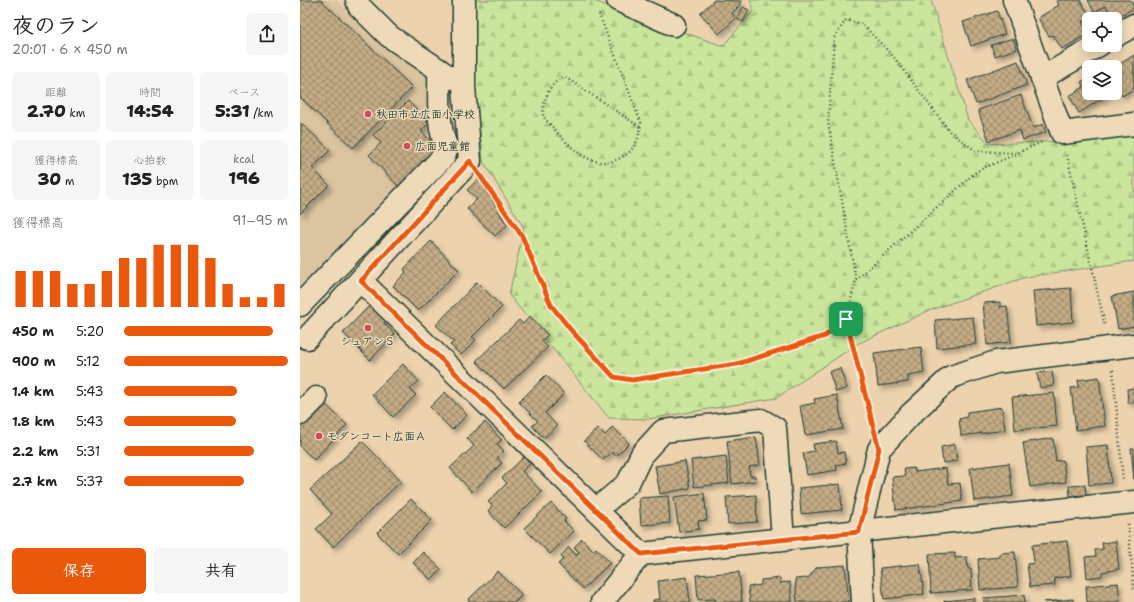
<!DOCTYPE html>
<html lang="ja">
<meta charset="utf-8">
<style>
:root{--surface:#fff;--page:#f6f6f6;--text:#222;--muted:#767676;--accent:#ea580c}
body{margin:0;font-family:"Shantell Sans","Klee One",sans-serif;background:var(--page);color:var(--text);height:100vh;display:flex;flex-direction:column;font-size:15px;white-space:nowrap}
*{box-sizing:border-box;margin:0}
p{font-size:13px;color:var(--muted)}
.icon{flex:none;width:22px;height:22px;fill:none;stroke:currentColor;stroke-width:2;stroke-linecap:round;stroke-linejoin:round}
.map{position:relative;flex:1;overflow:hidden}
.drawer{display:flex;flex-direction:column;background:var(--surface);width:300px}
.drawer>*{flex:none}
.tools{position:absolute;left:782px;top:12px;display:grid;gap:8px}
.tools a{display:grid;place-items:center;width:40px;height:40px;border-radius:6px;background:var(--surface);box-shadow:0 2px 10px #0003;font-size:20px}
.pin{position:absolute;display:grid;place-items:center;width:34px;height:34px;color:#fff;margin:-17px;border-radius:8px;box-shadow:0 2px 6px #0006}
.round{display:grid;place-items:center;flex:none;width:42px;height:42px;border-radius:6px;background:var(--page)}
.headline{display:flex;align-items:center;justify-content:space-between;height:68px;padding:0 12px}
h1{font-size:22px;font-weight:800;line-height:30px}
.stats{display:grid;grid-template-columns:repeat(3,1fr);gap:6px;height:68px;padding:4px 12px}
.stats div{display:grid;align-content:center;border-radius:6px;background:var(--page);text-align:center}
.stats b{font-size:17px;font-weight:800}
.stats small{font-size:11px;font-weight:400}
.stats p{font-size:11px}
.chart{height:112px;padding:8px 12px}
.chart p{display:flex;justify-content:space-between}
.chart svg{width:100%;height:72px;margin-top:4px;stroke:var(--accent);stroke-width:6}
.cta{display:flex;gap:8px;margin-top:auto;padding:8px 12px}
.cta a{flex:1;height:46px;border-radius:6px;background:var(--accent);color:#fff;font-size:16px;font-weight:800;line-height:46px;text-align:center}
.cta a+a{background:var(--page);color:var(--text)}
ul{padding:0 12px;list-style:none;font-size:13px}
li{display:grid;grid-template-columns:64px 48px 1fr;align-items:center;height:30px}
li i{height:10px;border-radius:5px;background:var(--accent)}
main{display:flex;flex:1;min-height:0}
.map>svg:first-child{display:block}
.built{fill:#dbc4a0}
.forest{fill:url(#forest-firs);stroke:#759268}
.building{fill:url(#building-cross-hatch);stroke:#1f3d34;filter:url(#shadow)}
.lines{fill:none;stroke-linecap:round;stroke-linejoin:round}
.minor-casing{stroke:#1f3d34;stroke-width:25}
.path{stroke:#1f3d34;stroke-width:2.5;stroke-dasharray:1 3;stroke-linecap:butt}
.minor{stroke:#eedab8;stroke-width:22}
.route-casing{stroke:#fff;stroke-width:8}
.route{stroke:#ea580c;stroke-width:5}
.poi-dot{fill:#d1495b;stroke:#eedab8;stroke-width:1.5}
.labels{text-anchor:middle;stroke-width:3;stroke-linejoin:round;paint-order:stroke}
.poi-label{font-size:11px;font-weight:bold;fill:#1f3d34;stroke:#eedab8;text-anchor:start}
</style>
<main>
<section class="drawer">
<div class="headline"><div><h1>夜のラン</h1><p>20:01 · 6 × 450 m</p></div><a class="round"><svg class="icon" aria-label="share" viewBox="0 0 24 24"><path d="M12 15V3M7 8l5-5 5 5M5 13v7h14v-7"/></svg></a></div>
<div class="stats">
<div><p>距離</p><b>2.70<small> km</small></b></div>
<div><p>時間</p><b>14:54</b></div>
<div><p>ペース</p><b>5:31<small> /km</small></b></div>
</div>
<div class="stats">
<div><p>獲得標高</p><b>30<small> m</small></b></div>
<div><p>心拍数</p><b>135<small> bpm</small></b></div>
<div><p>kcal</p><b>196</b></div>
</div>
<div class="chart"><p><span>獲得標高</span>91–95 m</p>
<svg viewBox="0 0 160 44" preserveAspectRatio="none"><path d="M5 44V22M15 44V22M25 44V22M35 44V30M45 44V30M55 44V22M65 44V14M75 44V14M85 44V6M95 44V6M105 44V6M115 44V14M125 44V30M135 44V38M145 44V38M155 44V30"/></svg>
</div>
<ul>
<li><b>450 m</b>5:20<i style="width:91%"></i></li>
<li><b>900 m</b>5:12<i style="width:100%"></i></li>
<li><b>1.4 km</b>5:43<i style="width:69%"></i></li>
<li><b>1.8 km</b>5:43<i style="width:68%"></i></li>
<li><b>2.2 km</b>5:31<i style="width:79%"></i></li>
<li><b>2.7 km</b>5:37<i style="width:73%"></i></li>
</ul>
<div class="cta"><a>保存</a><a>共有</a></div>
</section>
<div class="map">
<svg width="834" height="602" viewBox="0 0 834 602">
<defs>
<pattern id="forest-firs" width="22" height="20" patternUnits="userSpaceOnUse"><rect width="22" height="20" fill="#cbe69c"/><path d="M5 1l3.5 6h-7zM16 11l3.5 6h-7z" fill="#aec687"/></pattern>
<pattern id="building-cross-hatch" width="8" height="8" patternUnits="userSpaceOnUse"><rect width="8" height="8" fill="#c2ab85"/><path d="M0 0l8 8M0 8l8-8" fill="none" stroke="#9d8c6e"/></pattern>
<filter id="shadow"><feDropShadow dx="3.5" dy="3.5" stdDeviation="2" flood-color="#0004"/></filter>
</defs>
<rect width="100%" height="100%" fill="#ecd3ae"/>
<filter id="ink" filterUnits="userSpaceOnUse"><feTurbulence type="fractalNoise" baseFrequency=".025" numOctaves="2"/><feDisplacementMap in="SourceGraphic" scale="8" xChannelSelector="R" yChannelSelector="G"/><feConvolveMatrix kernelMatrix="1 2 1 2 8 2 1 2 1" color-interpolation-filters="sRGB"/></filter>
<g filter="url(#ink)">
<!-- built -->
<polygon class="built" points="0,0 36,0 133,78 138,151 0,291"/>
<!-- forest -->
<polygon class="forest" points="174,0 291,0 423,46 454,10 450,0 631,0 668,120 689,144 794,140 834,136 834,261 726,277 628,311 559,343 476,398 348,419 309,418 209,295 224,228 183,161 172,53"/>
<!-- building -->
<g class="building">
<polygon points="0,0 21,0 112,87 53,148 0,97"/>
<polygon points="414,0 442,1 439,4 440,5 432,13 436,18 419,34 400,13"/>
<polygon points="756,0 780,0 791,17 782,22 789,33 762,49 753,35 749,36 738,18 759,5"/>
<polygon points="788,0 831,0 834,8 813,19 806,6 794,12"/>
<polygon points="443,7 449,10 443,22 437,19"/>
<polygon points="697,11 705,34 671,46 663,22"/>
<polygon points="713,38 717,49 695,56 691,45"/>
<polygon points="834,55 834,89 822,96 815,85 815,67"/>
<polygon points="718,61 727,85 676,104 667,80"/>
<polygon points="789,77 789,93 804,93 806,96 779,113 769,96 784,87 781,82"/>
<polygon points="721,95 733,128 743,124 746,132 723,140 720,130 689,141 678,110"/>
<polygon points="108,101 129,123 121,131 137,148 98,186 69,155 81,143 73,135"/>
<polygon points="1,123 30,150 12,168 29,185 0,214"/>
<polygon points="179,178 207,225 195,236 167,209 177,199 167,190"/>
<polygon points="131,241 159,270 118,311 93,286 106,272 104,269"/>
<polygon points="177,282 202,307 172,337 176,340 161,355 150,345 154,342 136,325"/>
<polygon points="771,288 773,322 736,326 733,291"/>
<polygon points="834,292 834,326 818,329 812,296"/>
<polygon points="700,302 700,307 707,306 711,342 687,345 683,303"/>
<polygon points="70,305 86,321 84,323 95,334 70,360 43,333"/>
<polygon points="230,316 248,335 241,341 248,347 204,389 176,361 219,320 223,324"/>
<polygon points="673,317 676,344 637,348 635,320"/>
<polygon points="621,347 624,373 608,376 608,382 578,386 574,353"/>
<polygon points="103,364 119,381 110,389 116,395 93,417 72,394"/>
<polygon points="540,368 547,388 536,392 529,372"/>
<polygon points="752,371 754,386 740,388 737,373"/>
<polygon points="246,375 264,394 245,413 257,426 244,438 232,426 238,421 219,402"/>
<polygon points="799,377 805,426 776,430 771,388 779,387 778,380"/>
<polygon points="834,388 834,403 828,403 827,389"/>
<polygon points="145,392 167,415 152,430 130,407"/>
<polygon points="754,393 757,426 715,430 712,397"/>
<polygon points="537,395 543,429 505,435 500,406 515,403 514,399"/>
<polygon points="21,400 47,425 14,460 0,446 0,421"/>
<polygon points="702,407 705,430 661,436 659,419 667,417 667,412"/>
<polygon points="185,422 202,440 197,444 204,451 197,458 202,463 172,492 150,468 174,446 167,438"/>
<polygon points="313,427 329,443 316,456 312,452 303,460 284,441 298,428 305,435"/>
<polygon points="456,437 460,465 449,467 450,476 455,476 456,481 432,484 427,441"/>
<polygon points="753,438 756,461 763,460 766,482 730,487 723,443"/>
<polygon points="62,441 101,481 33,547 16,529 32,514 10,490"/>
<polygon points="536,441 538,453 544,452 546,463 536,465 537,470 507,475 503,453 514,451 513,444"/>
<polygon points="655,444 657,461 643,463 641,447"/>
<polygon points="808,445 811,483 789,485 786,447"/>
<polygon points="831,448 834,448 834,480"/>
<polygon points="226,455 232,462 222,471 242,492 204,528 188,511 192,506 188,502 207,483 202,478"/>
<polygon points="426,456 429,483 394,487 391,460"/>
<polygon points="385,461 390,488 360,494 355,466"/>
<polygon points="709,463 713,496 674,501 670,468"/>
<polygon points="614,468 615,472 646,468 648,484 660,483 662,501 596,510 592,477 605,476 604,469"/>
<polygon points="540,484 542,510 501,514 499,488"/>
<polygon points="785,485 786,495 770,496 769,486"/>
<polygon points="404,493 407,520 398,521 399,529 379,532 374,497"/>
<polygon points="456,495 457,522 428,524 426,497"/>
<polygon points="368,496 370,523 341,525 339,498"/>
<polygon points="111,499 132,520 98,554 77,533"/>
<polygon points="251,503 266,519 264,521 274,531 250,554 224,528"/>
<polygon points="282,539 294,551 296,548 310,563 283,589 258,564 263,559 261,556 269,547 276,555 279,552 274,547"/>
<polygon points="767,541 771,576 754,578 755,585 730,587 727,564 734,563 732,545"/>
<polygon points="816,541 819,569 802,572 802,576 787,578 785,557 796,556 795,550 803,549 802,543"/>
<polygon points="123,552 141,569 131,580 113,563"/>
<polygon points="715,552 718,587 680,590 678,559 700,557 700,553"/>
<polygon points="655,553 655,558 667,557 668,569 671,569 672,590 631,593 629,554"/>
<polygon points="620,564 624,594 584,599 580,568"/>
<polygon points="545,565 549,602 497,602 495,579 508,578 517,567"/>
<polygon points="198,571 222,595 215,602 169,602 168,600"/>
<polygon points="439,572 442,602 415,602 415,599 398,600 396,575"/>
<polygon points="387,577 390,602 353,602 353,600 360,599 358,581"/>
<polygon points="480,578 480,583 490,582 492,602 450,602 448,587 461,585 461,580"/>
<polygon points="818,583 820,602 787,602 786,586"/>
<polygon points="724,595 725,602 684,602 683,598"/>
<polygon points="674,598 674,602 644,602 644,601"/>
<polygon points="773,599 773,602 744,602"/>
</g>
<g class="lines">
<!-- minor casing -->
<g class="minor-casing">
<g id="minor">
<polyline points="57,0 59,6 89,36 151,78"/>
<polyline points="318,0 374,25"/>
<polyline points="714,0 762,133 834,124"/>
<polyline points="815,36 834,25"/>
<polyline points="742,78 799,45"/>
<polyline points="61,281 341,554"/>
<path d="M0,305L144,156L147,148C136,125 140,95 139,70"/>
<polyline points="7,338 170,161 164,87 164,0"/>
<polyline points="0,414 16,398"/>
<polyline points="296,510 328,483 342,454 363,431 461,420 475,428 483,540"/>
<polyline points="302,602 341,554 834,502"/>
<polyline points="563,602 559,532 579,449 611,414 651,377 696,362 834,345"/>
</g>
</g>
<!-- path -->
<g class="path">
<path d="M299,14L341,123C338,141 336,150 320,158C289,175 261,137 243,116C243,100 249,82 265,77L340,127"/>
<polyline points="767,155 805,326"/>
<polyline points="183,180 222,236 251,305 270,329 314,377 332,380 437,364 525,336 546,319 556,280 528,122 534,38 546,20 562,24 593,56 650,132 676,151 717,153 742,142"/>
<polyline points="556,280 677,171 716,154"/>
<polyline points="546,319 572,424"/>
<polyline points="813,370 823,481"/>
<polyline points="828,524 834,589"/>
</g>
<!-- minor -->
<use href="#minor" class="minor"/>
</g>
</g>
<g class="lines" filter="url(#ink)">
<!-- route casing -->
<g class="route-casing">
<polygon id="route" points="170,161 222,236 251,305 270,329 314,377 332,380 437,364 525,336 546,319 579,449 559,532 341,554 61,281"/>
</g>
<!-- route -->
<use href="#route" class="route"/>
</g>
<!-- markers -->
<g class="poi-dot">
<circle cx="68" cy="114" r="4"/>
<circle cx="107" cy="146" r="4"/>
<circle cx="68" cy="328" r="4"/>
<circle cx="19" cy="436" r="4"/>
</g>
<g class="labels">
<!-- poi labels -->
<g class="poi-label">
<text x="76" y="118">秋田市立広面小学校</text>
<text x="115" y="150">広面児童館</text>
<text x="68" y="345" text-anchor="middle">シュアンＳ</text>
<text x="27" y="440">モダンコート広面Ａ</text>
</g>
</g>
</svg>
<div class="tools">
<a><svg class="icon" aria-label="locate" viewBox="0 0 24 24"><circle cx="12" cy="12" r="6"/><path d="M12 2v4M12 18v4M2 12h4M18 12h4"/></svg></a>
<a><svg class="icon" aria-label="layers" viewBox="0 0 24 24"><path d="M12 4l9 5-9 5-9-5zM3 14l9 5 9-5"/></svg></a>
</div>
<div class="pin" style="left:546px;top:319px;background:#1e9e55"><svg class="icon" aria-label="arrive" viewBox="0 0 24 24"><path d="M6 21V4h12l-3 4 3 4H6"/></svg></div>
</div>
</main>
